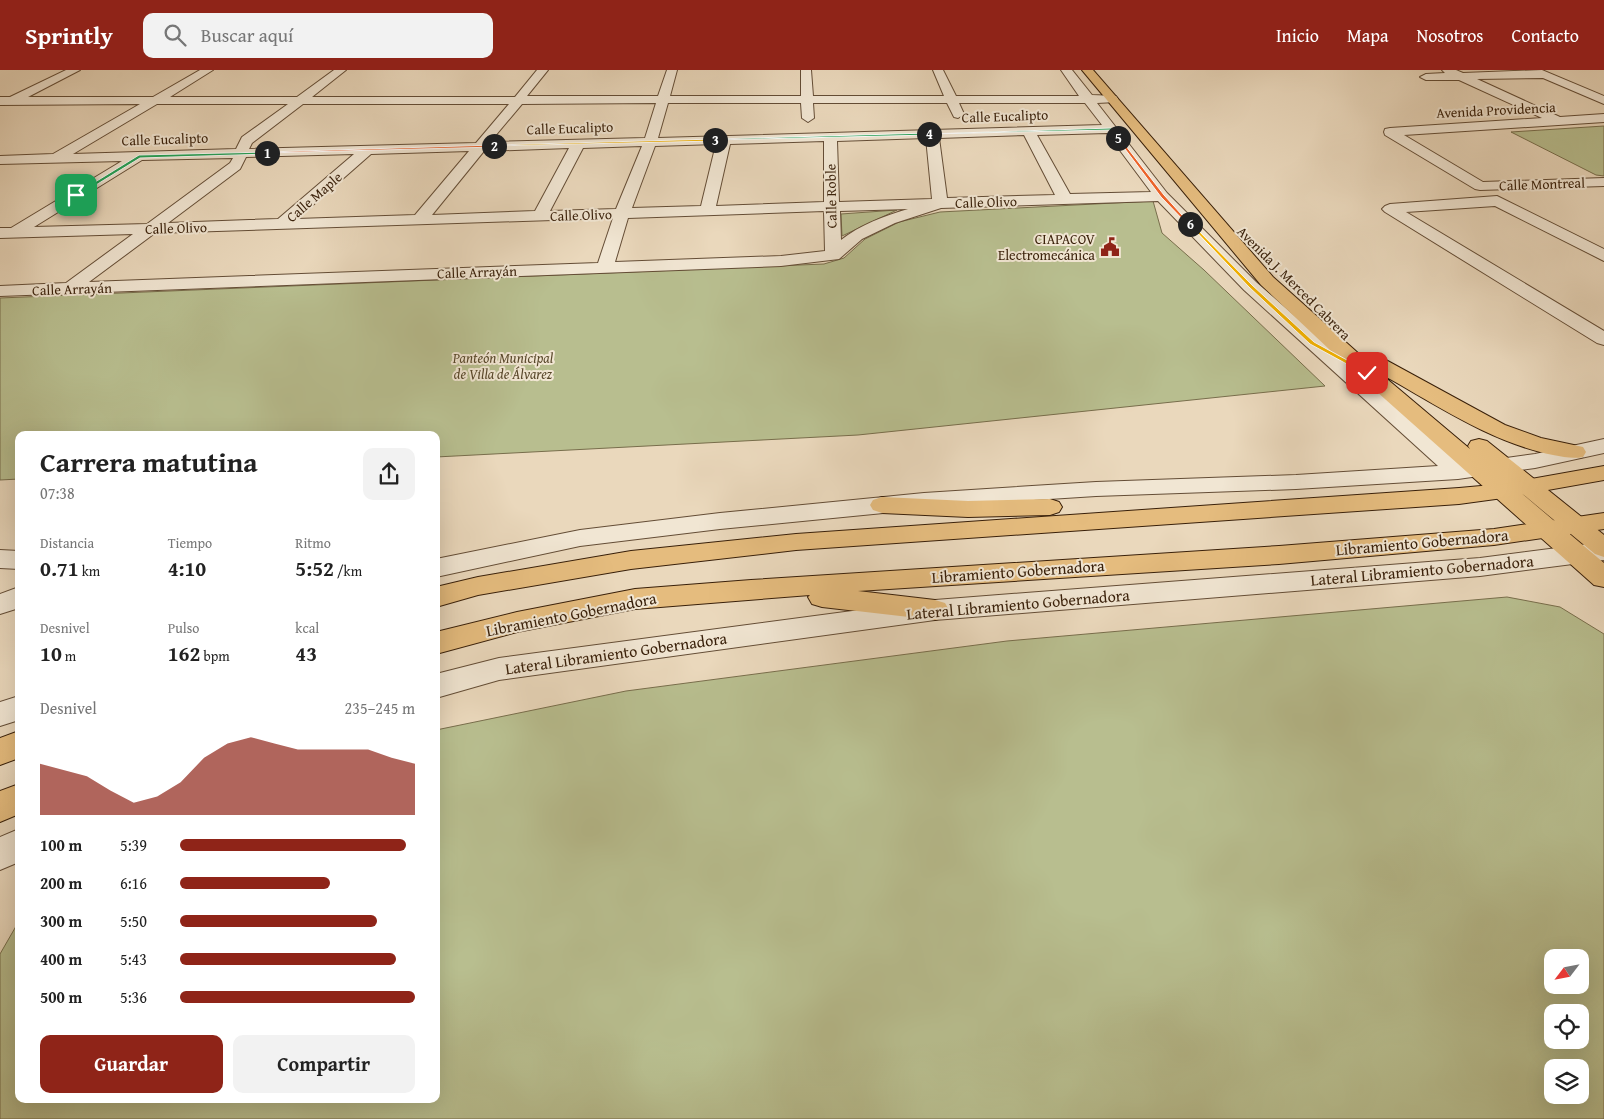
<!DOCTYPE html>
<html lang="es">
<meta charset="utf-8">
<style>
:root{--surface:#fff;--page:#f2f2f2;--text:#222;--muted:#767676;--accent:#8f2418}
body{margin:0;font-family:"Gentium Book Plus",serif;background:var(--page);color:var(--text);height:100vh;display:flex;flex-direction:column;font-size:19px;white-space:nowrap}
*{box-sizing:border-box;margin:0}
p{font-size:16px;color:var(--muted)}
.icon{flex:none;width:28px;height:28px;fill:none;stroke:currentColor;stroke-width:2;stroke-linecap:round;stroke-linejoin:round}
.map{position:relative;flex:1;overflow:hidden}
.drawer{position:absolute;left:15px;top:361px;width:425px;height:672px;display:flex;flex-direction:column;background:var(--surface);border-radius:10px;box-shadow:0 5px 20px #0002}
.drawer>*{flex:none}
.needle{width:32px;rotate:238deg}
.tools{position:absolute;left:1544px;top:879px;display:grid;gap:10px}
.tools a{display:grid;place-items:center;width:45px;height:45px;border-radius:10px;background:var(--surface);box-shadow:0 5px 20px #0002;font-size:25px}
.pin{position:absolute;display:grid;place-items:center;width:42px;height:42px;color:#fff;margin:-21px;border-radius:10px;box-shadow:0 2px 8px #0006}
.km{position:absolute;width:25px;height:25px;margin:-12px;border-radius:50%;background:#222;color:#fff;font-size:14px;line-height:25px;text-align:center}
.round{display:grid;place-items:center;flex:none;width:52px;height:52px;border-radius:10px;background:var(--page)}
.summary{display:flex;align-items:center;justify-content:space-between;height:85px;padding:0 25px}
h1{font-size:28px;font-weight:700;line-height:38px}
.stats{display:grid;grid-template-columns:repeat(3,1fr);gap:8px;height:85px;padding:5px 25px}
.stats div{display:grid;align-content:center}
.stats b{font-size:21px;font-weight:700}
.stats small{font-size:14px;font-weight:400}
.stats p{font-size:14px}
.chart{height:140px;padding:10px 25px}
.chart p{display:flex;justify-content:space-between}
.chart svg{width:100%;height:90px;margin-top:5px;fill:var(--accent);opacity:.7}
.action{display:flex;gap:10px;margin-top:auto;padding:10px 25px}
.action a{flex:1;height:58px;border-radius:10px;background:var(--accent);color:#fff;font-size:20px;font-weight:700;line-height:58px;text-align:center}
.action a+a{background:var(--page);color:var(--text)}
ul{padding:0 25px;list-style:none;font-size:16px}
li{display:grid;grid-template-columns:80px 60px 1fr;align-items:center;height:38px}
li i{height:12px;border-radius:6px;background:var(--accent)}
header{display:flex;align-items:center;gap:30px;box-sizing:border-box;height:70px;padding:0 25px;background:var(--accent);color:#fff}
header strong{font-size:24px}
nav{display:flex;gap:28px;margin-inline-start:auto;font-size:18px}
.search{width:350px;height:45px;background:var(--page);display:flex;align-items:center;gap:12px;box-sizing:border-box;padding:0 18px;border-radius:10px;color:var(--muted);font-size:19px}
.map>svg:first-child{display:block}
.green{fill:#b8be8f;stroke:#786e4c;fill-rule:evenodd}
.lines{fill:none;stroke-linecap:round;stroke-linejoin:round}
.minor-casing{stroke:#644d36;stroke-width:2}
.major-casing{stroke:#381f09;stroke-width:2}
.highway-casing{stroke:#381f09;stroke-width:2}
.minor{fill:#f1e6d3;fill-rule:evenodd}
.major{fill:#e5bc7e;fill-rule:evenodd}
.highway{fill:#e5bc7e;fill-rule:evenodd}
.split-1{fill:#22a559;stroke:#fff}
.split-2{fill:#f0652b;stroke:#fff}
.split-3{fill:#f5b400;stroke:#fff}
.split-4{fill:#22a559;stroke:#fff}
.split-5{fill:#22a559;stroke:#fff}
.split-6{fill:#f0652b;stroke:#fff}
.split-7{fill:#f5b400;stroke:#fff}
.labels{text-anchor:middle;stroke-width:4;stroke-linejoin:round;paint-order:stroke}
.far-street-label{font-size:14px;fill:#381f09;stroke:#f1e6d3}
.far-poi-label{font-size:14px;fill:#381f09;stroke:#f1e6d3;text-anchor:end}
.far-park-label{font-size:14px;font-style:italic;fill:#58472a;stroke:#f1e6d3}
.street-label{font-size:16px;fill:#381f09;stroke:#f1e6d3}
</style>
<header>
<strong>Sprintly</strong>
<div class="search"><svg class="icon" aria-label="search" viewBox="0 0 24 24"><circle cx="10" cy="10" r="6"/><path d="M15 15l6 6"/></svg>Buscar aquí</div>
<nav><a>Inicio</a><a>Mapa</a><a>Nosotros</a><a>Contacto</a></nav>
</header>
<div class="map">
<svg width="1604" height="1049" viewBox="0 0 1604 1049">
<rect width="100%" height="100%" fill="#ead8bc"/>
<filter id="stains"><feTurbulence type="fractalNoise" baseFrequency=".004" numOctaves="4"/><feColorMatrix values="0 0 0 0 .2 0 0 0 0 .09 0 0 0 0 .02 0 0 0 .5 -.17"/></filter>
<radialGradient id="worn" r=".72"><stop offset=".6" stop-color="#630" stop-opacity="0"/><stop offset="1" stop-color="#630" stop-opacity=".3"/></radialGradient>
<!-- green -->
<g class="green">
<polygon points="1604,56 1604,106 1596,105 1511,62"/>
<polygon points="1153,131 1162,163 1204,200 1325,316 858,365 436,387 436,365 19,365 19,409 0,410 0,228 824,194 844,188 865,169 899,152 940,142"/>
<polygon points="897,140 842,166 841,144"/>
<path d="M1507,527L1560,537L1604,564V1049H0V884L19,851V1030H436V660L626,621L1007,571ZM1552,888H1580V915H1552ZM1580,942V970H1552V942ZM1552,998H1580V1025H1552Z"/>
</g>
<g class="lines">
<!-- minor casing -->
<g class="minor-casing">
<g id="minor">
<path d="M66,0H80L28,27H153L200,0H213L170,27H297L334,0H346L312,27H515L537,0H548L527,26H658L667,0H677L670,26H801V0H811L813,26H944L933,0H943L956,26H1079L1061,0H1072L1092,25L1116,26L1118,29L1116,32L1097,33L1167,123L1256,212L1463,394L1535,384L1604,369V383L1535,398L1458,409L1296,419L1096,426L1018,431L924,439L720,459L580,476L436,507V489L580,460L720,443L924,423L1096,412L1296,405L1438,396L1244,220L1158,131L941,138L895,153L862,169L839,189L781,196L0,226V216L66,213L133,164L0,168V158H11L122,91L0,94V86L53,84L140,34L0,35V27H10ZM656,33L645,68L490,72L522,34ZM668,33H801L802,48L808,52L814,48L813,33H947L954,47L958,48L964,44L959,33H1085L1102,55L658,68ZM157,34H288L242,67L236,79L73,84ZM303,34H509L476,73L249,79L252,73ZM1107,63L1151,122L1070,124L1037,65ZM1024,65L1055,125L947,128L939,68ZM926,68L932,129L839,132L837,71ZM824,71V132L716,136L730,74ZM716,74L701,136L632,138L655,76ZM642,76L616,139L550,141L583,78ZM569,78L535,141L432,145L484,81ZM469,81L415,145L297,149L371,84ZM354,84L278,149L168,153L240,99L246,87ZM233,88L230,93L147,154L34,157L142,90ZM908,139C884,146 860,155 841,170L840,141ZM824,141L825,181L781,186L615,192L628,148ZM613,148L598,193L89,212L155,163Z"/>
<polygon points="1442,0 1456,0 1463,3 1542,0 1604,26 1604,34 1543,8 1477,9 1560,47 1604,44 1604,52 1404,65 1483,112 1604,108 1604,116 1480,120 1475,119 1385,65 1384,62 1385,59 1390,58 1542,48 1459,10 1426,10 1420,7 1426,4 1445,3"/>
<polygon points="1497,126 1604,179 1604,191 1495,136 1406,142 1604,261 1604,275 1597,273 1385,142 1382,139 1385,136 1390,134"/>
<polygon points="1604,472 1604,490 1480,506 935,550 499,610 436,628 436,604 499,588 935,530 1480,488"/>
<polygon points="0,480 19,481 19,499 0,498"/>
<polygon points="19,517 19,538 0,544 0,524"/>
<polygon points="19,626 19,650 0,656 0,632"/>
<polygon points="19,759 19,792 0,800 0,767"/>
</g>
</g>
<!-- major casing -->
<g class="major-casing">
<path id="major" d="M1082,0H1093L1273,207L1368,292L1370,289L1377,287L1384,289L1505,355L1541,368L1583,377L1586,382L1583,387C1573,389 1564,387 1553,385C1490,372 1437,335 1381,304L1470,379L1468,376L1471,371L1479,369L1487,371L1604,465V487L1595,484L1513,416L1604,493V517L1594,515L1331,281L1261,215Z"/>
</g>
<!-- highway casing -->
<g class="highway-casing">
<g id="highway">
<polygon points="1604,396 1604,410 1503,428 1459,434 796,480 631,499 478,525 436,537 436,517 478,507 631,481 796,464 1459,418 1503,414"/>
<polygon points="882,427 968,431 1050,429 1059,432 1062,437 1059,442 1050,445 968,447 882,443 873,440 870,435 873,430"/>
<polygon points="1604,443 1604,459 1494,475 1279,494 858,521 935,530 945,533 949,540 945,547 935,550 822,537 812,534 808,527 810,525 635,539 517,562 436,584 436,562 517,542 635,519 751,510 1279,476 1494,459"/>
<polygon points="19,661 19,688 0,695 0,668"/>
<polygon points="19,714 19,744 0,752 0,721"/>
</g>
</g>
<!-- minor -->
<use href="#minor" class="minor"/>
<!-- major -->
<use href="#major" class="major"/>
<!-- highway -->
<use href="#highway" class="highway"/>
</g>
<!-- split-1 -->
<polygon class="split-1" points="267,82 268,84 140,88 78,126 74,125 139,85"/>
<!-- split-2 -->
<polygon class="split-2" points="494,75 496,77 265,83 267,82"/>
<!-- split-3 -->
<polygon class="split-3" points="715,69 716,71 492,76 494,75"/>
<!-- split-4 -->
<polygon class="split-4" points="929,63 931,65 713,70 715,69"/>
<!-- split-5 -->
<polygon class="split-5" points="1111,58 1119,69 1116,69 1110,60 928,64"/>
<!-- split-6 -->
<polygon class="split-6" points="1116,67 1119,67 1164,125 1191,155 1188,155 1161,127"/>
<!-- split-7 -->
<polygon class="split-7" points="1188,153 1191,153 1252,215 1314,272 1369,302 1369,304 1365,304 1310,274 1249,217"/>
<!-- icons -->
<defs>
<g id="civic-bare" transform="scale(1.5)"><path d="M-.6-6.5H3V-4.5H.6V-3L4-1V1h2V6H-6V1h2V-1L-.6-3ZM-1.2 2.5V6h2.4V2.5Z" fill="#8f2418" stroke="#f1e6d3" stroke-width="2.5" paint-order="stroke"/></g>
</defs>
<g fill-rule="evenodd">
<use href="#civic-bare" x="1110" y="177"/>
</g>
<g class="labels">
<!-- far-street labels -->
<g class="far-street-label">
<text transform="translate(1496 40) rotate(-3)" y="5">Avenida Providencia</text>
<text transform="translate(1005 46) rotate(-2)" y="5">Calle Eucalipto</text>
<text transform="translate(570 58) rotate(-2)" y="5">Calle Eucalipto</text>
<text transform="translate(165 69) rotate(-2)" y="5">Calle Eucalipto</text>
<text transform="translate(1542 114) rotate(-2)" y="5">Calle Montreal</text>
<text transform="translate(831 126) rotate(-91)" y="5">Calle Roble</text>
<text transform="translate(314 127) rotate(-41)" y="5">Calle Maple</text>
<text transform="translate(986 132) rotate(-2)" y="5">Calle Olivo</text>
<text transform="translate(581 145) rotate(-2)" y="5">Calle Olivo</text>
<text transform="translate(176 158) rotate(-2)" y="5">Calle Olivo</text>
<text transform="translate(477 202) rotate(-2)" y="5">Calle Arrayán</text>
<text transform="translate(1294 213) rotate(45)" y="5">Avenida J. Merced Cabrera</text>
<text transform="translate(72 219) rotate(-2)" y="5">Calle Arrayán</text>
</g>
<!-- far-poi labels -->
<g class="far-poi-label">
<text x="1095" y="174">CIAPACOV<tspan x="1095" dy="16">Electromecánica</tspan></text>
</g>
<!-- far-park labels -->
<g class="far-park-label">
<text x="503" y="293">Panteón Municipal<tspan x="503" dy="16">de Villa de Álvarez</tspan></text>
</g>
<!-- street labels -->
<g class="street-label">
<text transform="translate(1422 472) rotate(-5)" y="6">Libramiento Gobernadora</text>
<text transform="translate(1422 500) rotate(-5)" y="6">Lateral Libramiento Gobernadora</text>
<text transform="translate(1018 501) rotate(-4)" y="6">Libramiento Gobernadora</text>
<text transform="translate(1018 534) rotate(-5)" y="6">Lateral Libramiento Gobernadora</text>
<text transform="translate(571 544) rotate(-11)" y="6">Libramiento Gobernadora</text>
<text transform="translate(616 583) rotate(-8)" y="6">Lateral Libramiento Gobernadora</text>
</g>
</g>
<rect width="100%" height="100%" filter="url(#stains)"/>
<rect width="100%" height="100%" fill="url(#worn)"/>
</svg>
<div class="tools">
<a><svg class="needle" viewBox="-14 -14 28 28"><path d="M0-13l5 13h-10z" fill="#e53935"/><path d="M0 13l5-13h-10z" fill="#767676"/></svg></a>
<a><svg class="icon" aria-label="locate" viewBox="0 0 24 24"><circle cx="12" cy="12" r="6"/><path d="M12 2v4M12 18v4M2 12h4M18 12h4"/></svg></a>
<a><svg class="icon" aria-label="layers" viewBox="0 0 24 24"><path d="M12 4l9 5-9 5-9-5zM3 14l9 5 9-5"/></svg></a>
</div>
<div class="pin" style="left:76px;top:125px;background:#1e9e55"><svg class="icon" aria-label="arrive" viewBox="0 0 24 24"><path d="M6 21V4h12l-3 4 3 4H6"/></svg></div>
<div class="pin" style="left:1367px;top:303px;background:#d93025"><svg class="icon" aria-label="check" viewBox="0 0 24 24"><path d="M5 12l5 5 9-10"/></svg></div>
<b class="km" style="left:267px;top:83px">1</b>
<b class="km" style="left:494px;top:76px">2</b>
<b class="km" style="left:715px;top:70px">3</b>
<b class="km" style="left:929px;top:64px">4</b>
<b class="km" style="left:1118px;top:68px">5</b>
<b class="km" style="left:1190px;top:154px">6</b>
<section class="drawer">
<div class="summary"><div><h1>Carrera matutina</h1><p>07:38</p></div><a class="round"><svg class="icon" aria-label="share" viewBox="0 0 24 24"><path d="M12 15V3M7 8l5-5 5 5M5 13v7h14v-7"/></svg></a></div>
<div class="stats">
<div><p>Distancia</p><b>0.71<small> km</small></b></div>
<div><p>Tiempo</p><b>4:10</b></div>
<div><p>Ritmo</p><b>5:52<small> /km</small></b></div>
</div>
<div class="stats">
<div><p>Desnivel</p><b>10<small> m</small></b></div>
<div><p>Pulso</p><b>162<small> bpm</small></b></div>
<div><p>kcal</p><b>43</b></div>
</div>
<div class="chart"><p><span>Desnivel</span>235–245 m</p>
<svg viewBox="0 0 160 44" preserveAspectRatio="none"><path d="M0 44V19L10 22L20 25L30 32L40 38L50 35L60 28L70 16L80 9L90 6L100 9L110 12L120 12L130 12L140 12L150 16L160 19V44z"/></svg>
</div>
<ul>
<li><b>100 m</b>5:39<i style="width:96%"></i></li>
<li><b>200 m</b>6:16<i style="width:64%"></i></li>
<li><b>300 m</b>5:50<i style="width:84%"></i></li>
<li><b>400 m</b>5:43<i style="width:92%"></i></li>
<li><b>500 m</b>5:36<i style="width:100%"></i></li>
</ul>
<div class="action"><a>Guardar</a><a>Compartir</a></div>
</section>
</div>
